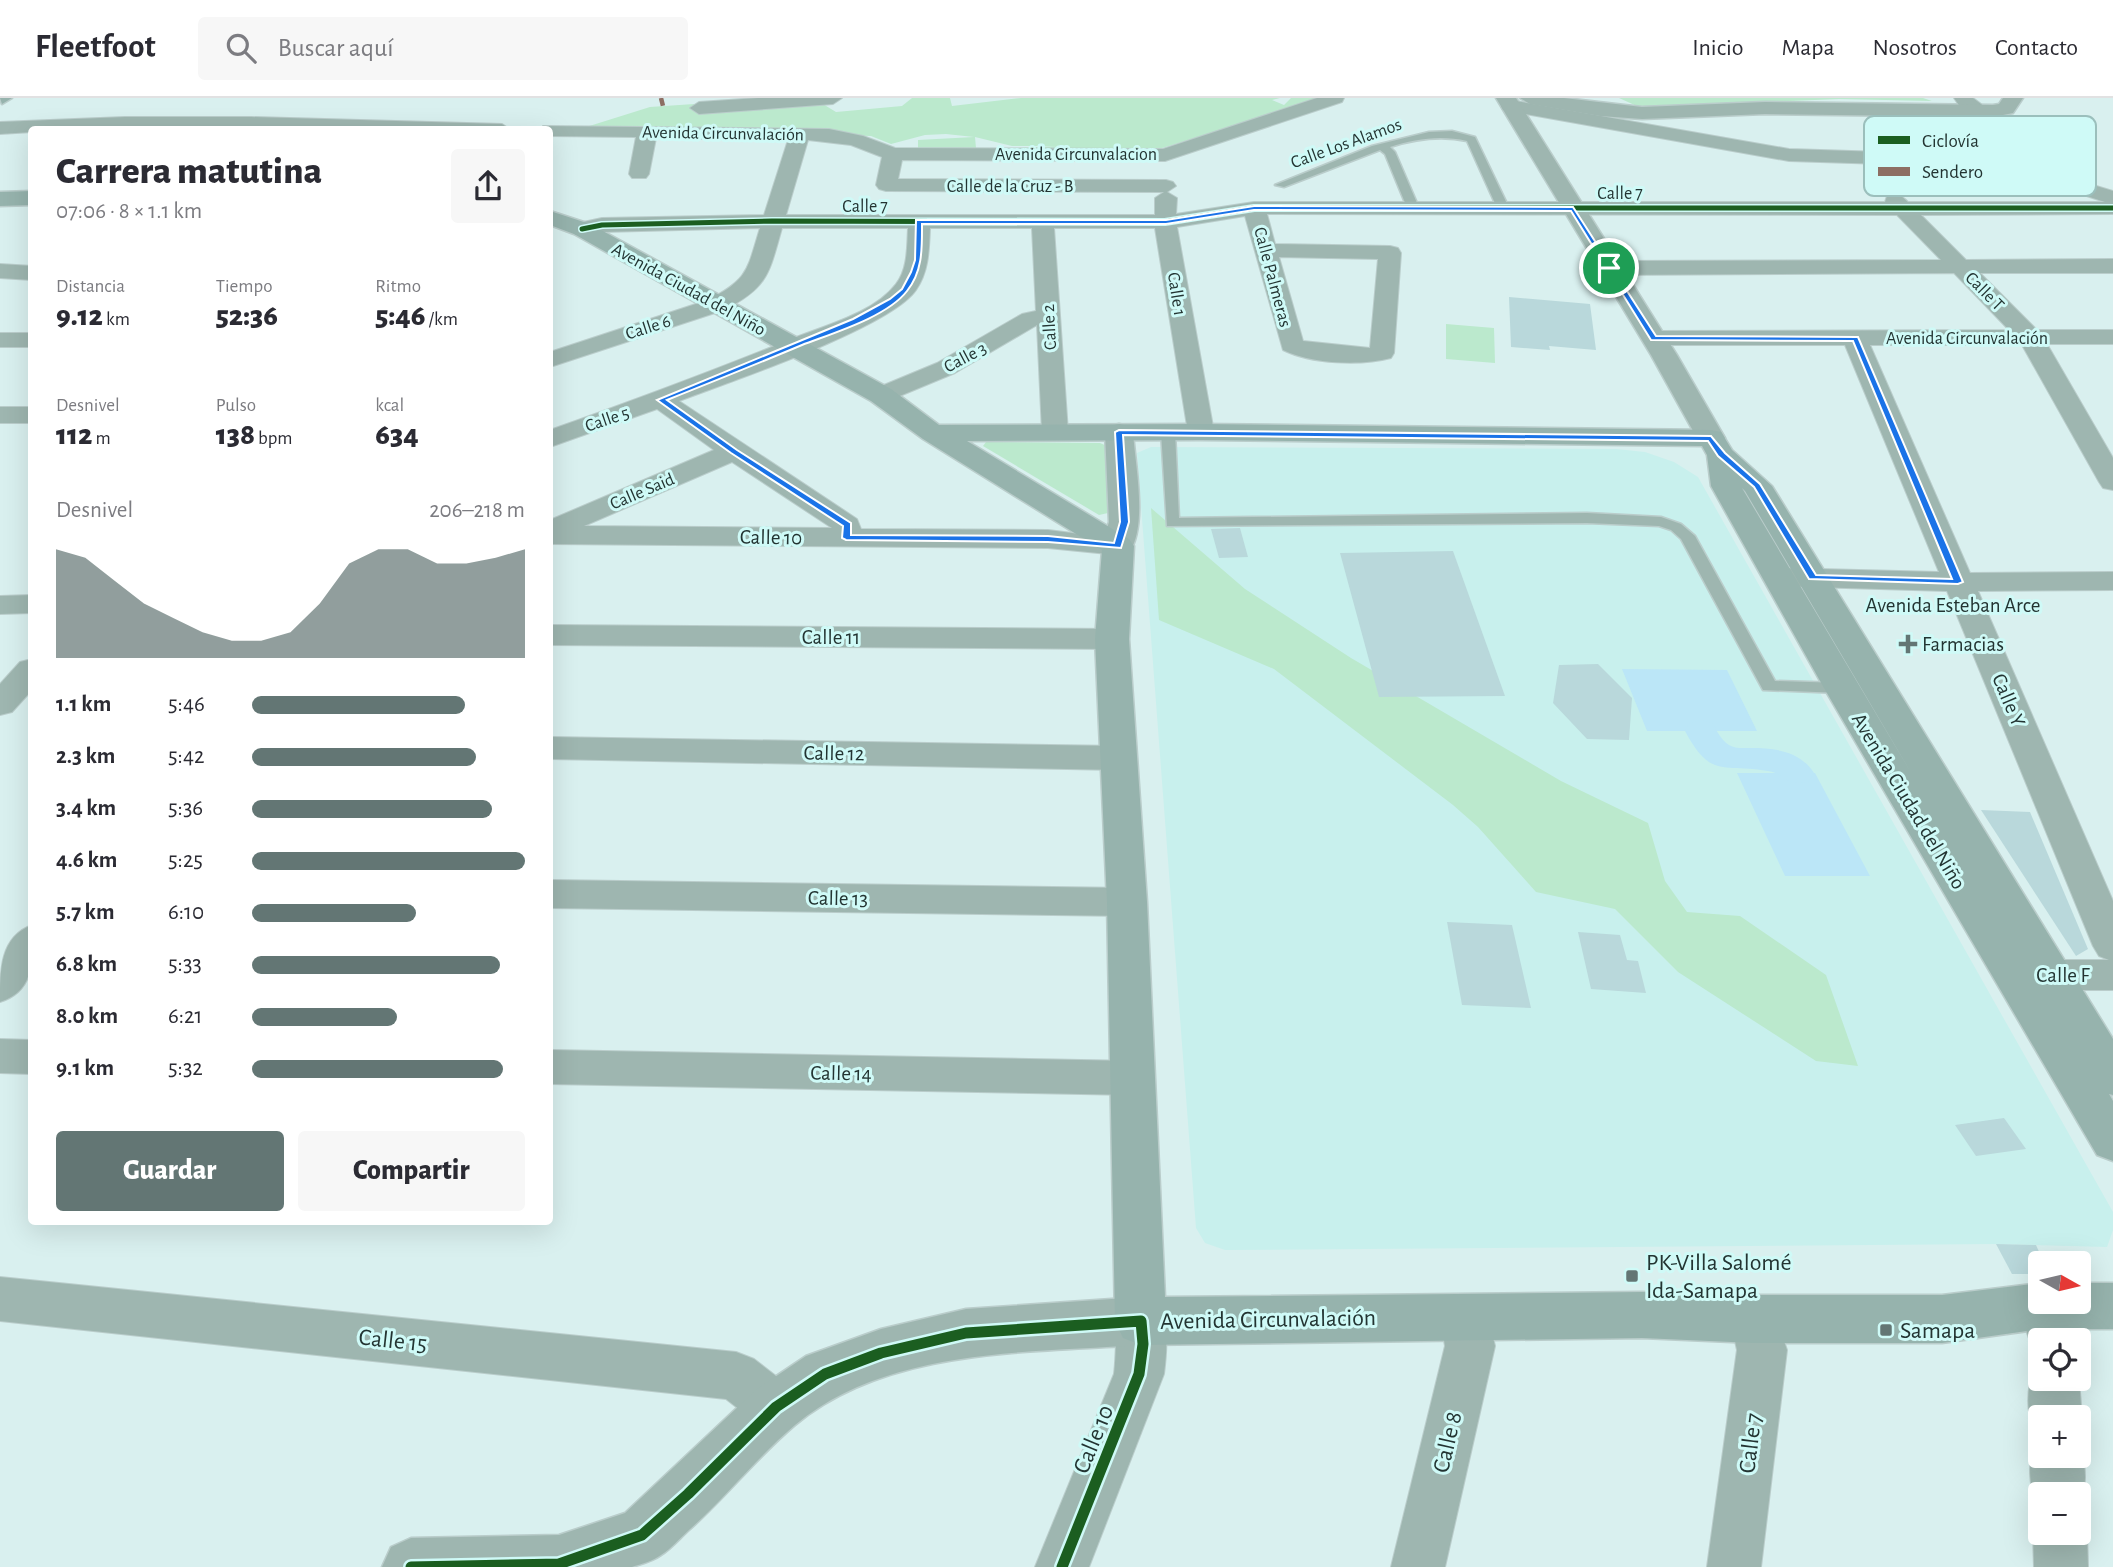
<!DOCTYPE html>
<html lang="es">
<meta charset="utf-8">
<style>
:root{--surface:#fff;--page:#f7f7f7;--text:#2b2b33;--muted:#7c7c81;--line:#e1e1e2;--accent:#637674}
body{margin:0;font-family:"Alegreya Sans",sans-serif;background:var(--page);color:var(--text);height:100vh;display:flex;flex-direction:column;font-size:26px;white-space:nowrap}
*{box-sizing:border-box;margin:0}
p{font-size:23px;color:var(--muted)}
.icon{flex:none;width:38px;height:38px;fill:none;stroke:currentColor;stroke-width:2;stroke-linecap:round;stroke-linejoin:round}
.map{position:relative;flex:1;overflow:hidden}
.side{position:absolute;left:28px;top:28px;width:525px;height:1099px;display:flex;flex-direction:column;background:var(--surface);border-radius:7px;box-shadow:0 7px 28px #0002}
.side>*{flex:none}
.needle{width:46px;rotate:98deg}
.fabs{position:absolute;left:2028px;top:1153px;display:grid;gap:14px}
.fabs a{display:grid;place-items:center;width:63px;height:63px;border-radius:7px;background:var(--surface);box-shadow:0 7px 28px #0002;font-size:35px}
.pin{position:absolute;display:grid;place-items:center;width:60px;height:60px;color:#fff;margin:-30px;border:4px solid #fff;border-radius:50%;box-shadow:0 2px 7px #0007}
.round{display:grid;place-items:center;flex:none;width:74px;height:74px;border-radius:7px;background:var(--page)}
.summary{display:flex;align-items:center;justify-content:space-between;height:119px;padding:0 28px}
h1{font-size:38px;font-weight:800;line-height:52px}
.figures{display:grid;grid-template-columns:repeat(3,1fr);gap:10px;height:119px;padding:7px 28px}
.figures div{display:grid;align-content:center}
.figures b{font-size:30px;font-weight:800}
.figures small{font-size:19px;font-weight:400}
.figures p{font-size:19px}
.chart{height:196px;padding:14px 28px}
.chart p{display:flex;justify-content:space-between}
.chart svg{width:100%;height:126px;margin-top:7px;fill:var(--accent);opacity:.7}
.cta{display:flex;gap:14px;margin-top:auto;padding:14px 28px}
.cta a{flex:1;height:80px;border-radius:7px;background:var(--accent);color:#fff;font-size:28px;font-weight:800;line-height:80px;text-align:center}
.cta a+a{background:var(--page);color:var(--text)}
ul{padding:0 28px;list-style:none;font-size:23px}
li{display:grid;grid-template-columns:112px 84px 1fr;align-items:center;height:52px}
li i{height:18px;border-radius:9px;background:var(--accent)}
header{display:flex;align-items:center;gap:42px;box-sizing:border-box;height:98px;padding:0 35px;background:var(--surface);border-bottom:2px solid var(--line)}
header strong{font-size:33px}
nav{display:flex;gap:38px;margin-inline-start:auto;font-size:24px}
.search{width:490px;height:63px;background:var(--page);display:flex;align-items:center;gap:18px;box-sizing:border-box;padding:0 24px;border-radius:7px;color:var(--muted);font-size:26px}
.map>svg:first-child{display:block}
.built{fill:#c8f0ed}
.green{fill:#bbe9cd}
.water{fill:#bbe6f7}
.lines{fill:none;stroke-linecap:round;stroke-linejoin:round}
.canal{fill:#bbe6f7;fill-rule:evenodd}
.building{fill:#b9d8db}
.service-casing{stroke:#bacdcb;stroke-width:3}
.minor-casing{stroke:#bacdcb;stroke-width:2}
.tertiary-casing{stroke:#bacdcb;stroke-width:3}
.secondary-casing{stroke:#bacdcb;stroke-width:3}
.service{fill:#9eb6b0;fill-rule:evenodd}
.minor{fill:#9eb6b0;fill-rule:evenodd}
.tertiary{fill:#9eb6b0;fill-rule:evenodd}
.secondary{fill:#96b3ad;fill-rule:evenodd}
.quiet{stroke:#8d6e63;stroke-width:4.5;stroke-dasharray:8 4.5;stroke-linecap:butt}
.cycleway-far1-casing{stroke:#cffaf7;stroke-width:8}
.cycleway-casing{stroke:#cffaf7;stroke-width:16}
.cycleway-far1{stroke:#1b5e20;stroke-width:5}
.cycleway{stroke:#1b5e20;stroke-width:11}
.route{fill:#1a73e8;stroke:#fff;stroke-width:2;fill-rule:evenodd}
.poi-dot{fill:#637674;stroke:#cffaf7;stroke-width:2.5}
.labels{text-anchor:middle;stroke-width:6;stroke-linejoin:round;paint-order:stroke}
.far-street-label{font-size:18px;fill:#233432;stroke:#cffaf7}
.street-label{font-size:21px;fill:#233432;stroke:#cffaf7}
.poi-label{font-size:21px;fill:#233432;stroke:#cffaf7;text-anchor:start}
.near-poi-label{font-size:24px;fill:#233432;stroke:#cffaf7;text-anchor:start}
.near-street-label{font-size:24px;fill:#233432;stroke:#cffaf7}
.key{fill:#cffaf7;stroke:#9bbfbc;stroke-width:2}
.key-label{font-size:19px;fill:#233432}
</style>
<header>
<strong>Fleetfoot</strong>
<div class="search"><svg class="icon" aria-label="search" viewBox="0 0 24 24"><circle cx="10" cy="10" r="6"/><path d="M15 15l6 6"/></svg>Buscar aquí</div>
<nav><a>Inicio</a><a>Mapa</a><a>Nosotros</a><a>Contacto</a></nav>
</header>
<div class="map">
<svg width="2113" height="1469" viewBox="0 0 2113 1469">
<rect width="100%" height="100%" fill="#d9f0ef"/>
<!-- built -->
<polygon class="built" points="1151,349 1616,351 1645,354 1674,364 1698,379 2113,1114 2113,1132 2107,1149 1996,1146 1225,1152 1205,1145 1196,1130 1137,355"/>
<!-- green -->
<g class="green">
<polygon points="781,0 813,0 836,14 902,8 912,0 950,0 952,8 1021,0 1280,0 1272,2 1284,7 1291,0 1322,0 1159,51 998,51 1057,48 1012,48 975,39 976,50 918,52 918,42 974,39 946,36 925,37 891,46 871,38 583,30 650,9"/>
<polygon points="1619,0 1923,0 1932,3 1839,1 1639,9"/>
<polygon points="1446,226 1494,230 1495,265 1446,261"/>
<polygon points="986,344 1100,345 1107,348 1108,415 1099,417 983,348"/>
<polygon points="1151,410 1245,491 1351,560 1561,683 1648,725 1665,783 1687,814 1740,818 1826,877 1858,968 1816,963 1678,874 1615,811 1536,794 1478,729 1453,707 1274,571 1159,522"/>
</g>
<!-- water -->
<g class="water">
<polygon points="1622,571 1727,572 1757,633 1647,633"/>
<polygon points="1737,675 1815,675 1870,778 1785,778"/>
</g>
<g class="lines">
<!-- canal -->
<path class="canal" d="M1701,622L1713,626C1717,633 1721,642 1729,647C1735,651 1743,650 1751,650C1775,650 1800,653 1814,675L1809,683C1785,690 1787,676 1768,673C1723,665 1711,682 1685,633L1689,626Z"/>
</g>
<!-- building -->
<g class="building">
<polygon points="1509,199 1590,206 1596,252 1549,248 1550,252 1511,249"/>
<polygon points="1240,430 1248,459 1219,460 1211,431"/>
<polygon points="1453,453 1505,598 1379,599 1340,455"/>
<polygon points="1598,566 1632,600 1629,642 1587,641 1553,605 1559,567"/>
<polygon points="1981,712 2030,714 2088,851 2076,858"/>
<polygon points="1447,824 1512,827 1531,910 1462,907"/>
<polygon points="1578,834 1620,837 1627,862 1638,863 1646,895 1591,891"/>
<polygon points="2004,1020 2026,1051 1976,1058 1955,1027"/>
<polygon points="1996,1146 2036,1147 2040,1156 2040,1176 2012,1176"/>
</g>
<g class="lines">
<!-- service casing -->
<g class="service-casing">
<g id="service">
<path d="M1452,33L1475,39L1510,112L1508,114L1498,112L1467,43C1440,37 1415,41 1390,49L1395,54L1420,112L1418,114L1408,112L1385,56L1380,52L1284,89L1275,87L1372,48L1429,34Z"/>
<polygon points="1168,330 1175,334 1179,420 1587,415 1661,419 1681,426 1695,438 1775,583 1841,585 1850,590 1841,595 1763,592 1681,441 1671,432 1659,428 1587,425 1167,428 1161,334"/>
</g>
</g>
<!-- minor casing -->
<g class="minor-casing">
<g id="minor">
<polygon points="758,0 842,0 833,6 699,16 690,10 699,4"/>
<path d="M1317,0H1344L1342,4L1165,63L902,62L898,81L1166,82L1173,84L1176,88L1167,94L1177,100L1176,116L1254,104H1885L1887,98C1897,95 1901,97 1908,104H2105L2056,88L1982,74L1914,67L1789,63L1503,12L1501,8L1510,2L1789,51L1914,55L1982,62L2060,77L2113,93V116L1921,117L1966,162L2113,161V175H1980L2037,232H2113V246H2047L2113,360V392L2103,390L2099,384L2022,247H1870L1970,475L2113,474V492L1978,493L2113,803V892H2023L2009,888L2003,877L2009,866L2023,862H2109L2099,858L2093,848L1947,493L1778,488L1767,485L1763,479L1767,473L1778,470L1939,474L1845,247H1654L1645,245L1642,240L1645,235L1654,233L2009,232L1954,175L1609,177L1601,175L1598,170L1601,165L1609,163L1941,162L1897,117L1267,116L1275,146L1390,148L1398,150L1401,155L1394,255L1391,260C1361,268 1311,266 1283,252L1245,118L1177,129L1214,334L1210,340L1201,342L1192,340L1188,334L1155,130H1054L1068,334L1064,340L1055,342L1046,340L1042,334L1037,227L955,275L890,302L881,305L872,302L868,297L872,292L937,265L1022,216L1036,213L1032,130H930C929,152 929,173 916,192C890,230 729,284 679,303L857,421L861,431L1048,432L1128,442L1133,448L1128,454L1118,457L1048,450L550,446V422L714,352L657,311L550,349V332C632,303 713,273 794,240C826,227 874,215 896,186C908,171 907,148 908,130H782C769,175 769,189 724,212L550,269V254L708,202C749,181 747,172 760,130L602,134L582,138L574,136L571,131L574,126L602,120L764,117L788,42L656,40L649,76L646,80H632L629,76L636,39L550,38V32H541L543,28L829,31L863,38L895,50L1163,51ZM808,42L851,47L882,59L876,87L879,91L886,93L1164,94L1155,100V117H786ZM1279,159L1378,161L1370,250L1303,243ZM732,364L832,430L584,428Z"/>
<polygon points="1954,0 1973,0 1989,12 1980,18 1963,13"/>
<polygon points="125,19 251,19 502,26 511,32 32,32 32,34 0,36 0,24"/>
<polygon points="0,166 32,168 32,182 0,180"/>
<rect x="0" y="235" width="32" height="14"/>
<rect x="0" y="309" width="32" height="16"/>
<polygon points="32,497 32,515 0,516 0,498"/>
<polygon points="550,527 1112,531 1123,534 1128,541 1123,548 1112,551 550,547"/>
<polygon points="32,561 32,592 12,614 0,617 0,586 20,564"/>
<polygon points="550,639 1118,648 1130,652 1135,660 1130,668 1118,672 550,661"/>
<polygon points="550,782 1127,790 1141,794 1146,804 1141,814 1127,818 550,810"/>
<path d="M32,827C32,859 37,892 0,904C0,872 0,839 32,827Z"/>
<polygon points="0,941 32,942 32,976 0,975"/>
<polygon points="550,952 1133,963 1148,968 1154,980 1148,992 1133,997 550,986"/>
<polygon points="0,1179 736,1254 754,1261 794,1292 801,1309 794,1326 776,1334 758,1326 726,1301 0,1223"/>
<path d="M2040,1186V1204H2064L2077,1231L2078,1242H2040V1260L2036,1258C2028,1242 2025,1225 2018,1208L2025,1192Z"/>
<polygon points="1464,1197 1481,1203 1488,1219 1495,1248 1445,1469 1391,1469 1445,1248 1440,1219 1447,1203"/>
<polygon points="1754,1198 1771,1205 1787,1252 1761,1469 1707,1469 1737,1252 1730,1221 1737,1205"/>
<path d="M1141,1200L1158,1207C1169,1231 1167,1251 1164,1276L1089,1469H1035L1114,1276C1117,1253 1114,1228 1124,1207Z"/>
<path d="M2040,1262V1281H2079L2082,1320L2079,1326V1320H2040V1339C2023,1321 2027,1285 2036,1264Z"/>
<path d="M2040,1339V1358H2079V1348C2087,1367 2087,1391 2079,1409V1396H2040L2039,1415C2030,1392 2024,1359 2040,1339Z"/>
<polygon points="2079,1416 2087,1435 2088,1469 2034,1469 2033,1435 2040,1417 2040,1435 2079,1435"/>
</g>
</g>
<!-- tertiary casing -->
<g class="tertiary-casing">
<g id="tertiary">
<polygon points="1496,0 1516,0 1677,257 1725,340 1721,346 1711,348 1701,346 1697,340 1651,257"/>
<polygon points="1520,0 1564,0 1642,9 1765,4 1993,7 1999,6 2003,0 2023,0 2013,15 1993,19 1765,16 1642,21 1600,18 1530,6"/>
<path d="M1119,326L1129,328L1133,334C1135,367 1148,427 1129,455L1118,457L1107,455L1102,448L1109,424L1105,334L1109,328Z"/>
<path d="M1141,1199L1159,1206L1167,1223L1159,1240L1141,1247C1027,1255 887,1250 795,1327C757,1359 726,1399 689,1432C680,1440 671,1451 661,1457C653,1463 641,1466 632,1469H382L391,1449L411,1440L559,1437L625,1415L757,1291L806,1258L881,1231L966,1211Z"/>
</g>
</g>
<!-- secondary casing -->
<g class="secondary-casing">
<g id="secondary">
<polygon points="0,0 12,0 2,6"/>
<polygon points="32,93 32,107 0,108 0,94"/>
<path d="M550,113L590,126L891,291L939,327L1201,326L1711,332L1721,334L1732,352L1772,388L2113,941V997L2109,996L2113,1003V1063L2097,1057L1824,590L1711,388L1707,357L1702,348L1201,342L967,343L1129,441L1134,448L1129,541L1147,804L1165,1199L1642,1194L1754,1197H1942L2040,1185V1204H2079V1185H2113V1231H2042L1942,1245H1754L1642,1240L1141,1247L1123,1240L1115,1223L1107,804L1095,541L1102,452L923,341L871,303L574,136L550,127ZM1742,390L1745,393L1913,678Z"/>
</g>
</g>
<!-- service -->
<use href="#service" class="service"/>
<!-- minor -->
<use href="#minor" class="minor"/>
<!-- tertiary -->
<use href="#tertiary" class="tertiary"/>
<!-- secondary -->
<use href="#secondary" class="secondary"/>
<!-- quiet -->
<polyline class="quiet" points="661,0 663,8"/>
<!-- cycleway-far1 casing -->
<g class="cycleway-far1-casing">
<polyline id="cycleway-far1" points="582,131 602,127 772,123 1165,124 1254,110 2113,110"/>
</g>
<!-- cycleway casing -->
<g class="cycleway-casing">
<polyline id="cycleway" points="411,1469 559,1466 642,1437 688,1396 776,1309 825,1276 881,1255 966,1235 1141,1223 1143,1246 1139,1276 1062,1469"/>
</g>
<!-- cycleway-far1 -->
<use href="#cycleway-far1" class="cycleway-far1"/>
<!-- cycleway -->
<use href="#cycleway" class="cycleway"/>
</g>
<!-- route -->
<path class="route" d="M1254,108L1573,109L1656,238L1858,239L1963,484L1958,486L1809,481L1754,389L1718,358L1708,343L1123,337L1129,424L1121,450L1048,444L846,442L842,440L843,428L731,355L657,302L853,221L890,201L902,191L911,174L915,162L916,122H1166ZM1254,112L1571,113L1651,242L1853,243L1952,481L1816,477L1760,386L1725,355L1711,338L1119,332L1115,334L1120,424L1114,445L1048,438L851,437V425L737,352L667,302C712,284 757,266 802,247C833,235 887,219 907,193C923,173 922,150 922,126H1166Z"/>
<!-- markers -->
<g class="poi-dot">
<path d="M1904.5 535.5h7v7h7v7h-7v7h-7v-7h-7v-7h7z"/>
<rect x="1625" y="1171" width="14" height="14" rx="3.5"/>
<rect x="1879" y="1225" width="14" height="14" rx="3.5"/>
</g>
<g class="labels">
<!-- far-street labels -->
<g class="far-street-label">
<text transform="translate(723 35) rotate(1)" y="6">Avenida Circunvalación</text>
<text transform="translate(1346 45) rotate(-20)" y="6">Calle Los Alamos</text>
<text x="1076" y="62">Avenida Circunvalacion</text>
<text x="1010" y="94">Calle de la Cruz - B</text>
<text x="1620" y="101">Calle 7</text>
<text x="865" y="114">Calle 7</text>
<text transform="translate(1273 179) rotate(75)" y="6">Calle Palmeras</text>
<text transform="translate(689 191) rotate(29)" y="6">Avenida Ciudad del Niño</text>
<text transform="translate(1985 193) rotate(45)" y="6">Calle T</text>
<text transform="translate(1177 196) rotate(81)" y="6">Calle 1</text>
<text transform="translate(648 229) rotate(-18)" y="6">Calle 6</text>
<text transform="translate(1049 229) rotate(-93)" y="6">Calle 2</text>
<text x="1967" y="246">Avenida Circunvalación</text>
<text transform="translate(965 259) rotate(-28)" y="6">Calle 3</text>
<text transform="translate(607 321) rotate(-19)" y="6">Calle 5</text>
<text transform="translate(642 393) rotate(-23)" y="6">Calle Said</text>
</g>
<!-- street labels -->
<g class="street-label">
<text transform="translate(771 439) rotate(1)" y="7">Calle 10</text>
<text x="1953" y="514">Avenida Esteban Arce</text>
<text x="831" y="546">Calle 11</text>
<text transform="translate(2009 602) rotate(67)" y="7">Calle Y</text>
<text transform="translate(834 655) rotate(1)" y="7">Calle 12</text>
<text transform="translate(1909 703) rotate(59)" y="7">Avenida Ciudad del Niño</text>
<text transform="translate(838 800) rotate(1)" y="7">Calle 13</text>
<text x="2063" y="884">Calle F</text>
<text transform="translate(841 975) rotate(1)" y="7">Calle 14</text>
</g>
<!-- poi labels -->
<g class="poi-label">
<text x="1922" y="553">Farmacias</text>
</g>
<!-- near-poi labels -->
<g class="near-poi-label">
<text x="1646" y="1172">PK-Villa Salomé<tspan x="1646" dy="28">Ida-Samapa</tspan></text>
<text x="1900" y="1240">Samapa</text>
</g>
<!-- near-street labels -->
<g class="near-street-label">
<text transform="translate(1268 1221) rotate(-1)" y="8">Avenida Circunvalación</text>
<text transform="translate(393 1242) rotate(6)" y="8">Calle 15</text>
<text transform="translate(1093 1341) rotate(-68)" y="8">Calle 10</text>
<text transform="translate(1447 1344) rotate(-77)" y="8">Calle 8</text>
<text transform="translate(1750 1345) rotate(-83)" y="8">Calle 7</text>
</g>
</g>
<!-- legend -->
<rect x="1864" y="18" width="232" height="80" rx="10" class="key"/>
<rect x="1878" y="38" width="32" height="8" fill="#1b5e20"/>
<rect x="1878" y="69" width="32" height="9" fill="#8d6e63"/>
<g class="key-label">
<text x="1922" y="49">Ciclovía</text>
<text x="1922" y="80">Sendero</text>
</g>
</svg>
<div class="fabs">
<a><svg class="needle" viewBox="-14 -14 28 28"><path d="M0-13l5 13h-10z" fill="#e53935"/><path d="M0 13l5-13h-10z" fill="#7c7c81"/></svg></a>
<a><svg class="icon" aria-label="locate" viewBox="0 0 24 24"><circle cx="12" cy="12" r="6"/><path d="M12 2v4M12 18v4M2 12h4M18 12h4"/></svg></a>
<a>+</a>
<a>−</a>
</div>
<div class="pin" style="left:1609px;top:170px;background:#1e9e55"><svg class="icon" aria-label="arrive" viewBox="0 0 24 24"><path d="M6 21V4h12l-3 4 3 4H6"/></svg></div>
<section class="side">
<div class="summary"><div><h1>Carrera matutina</h1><p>07:06 · 8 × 1.1 km</p></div><a class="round"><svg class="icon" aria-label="share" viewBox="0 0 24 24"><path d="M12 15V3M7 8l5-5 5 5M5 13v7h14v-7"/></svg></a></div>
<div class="figures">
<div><p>Distancia</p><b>9.12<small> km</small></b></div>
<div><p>Tiempo</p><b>52:36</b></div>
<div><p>Ritmo</p><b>5:46<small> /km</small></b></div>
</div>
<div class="figures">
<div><p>Desnivel</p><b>112<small> m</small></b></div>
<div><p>Pulso</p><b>138<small> bpm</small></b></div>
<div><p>kcal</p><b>634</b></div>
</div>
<div class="chart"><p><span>Desnivel</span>206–218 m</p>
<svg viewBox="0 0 160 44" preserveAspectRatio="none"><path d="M0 44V6L10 9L20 17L30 25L40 30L50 35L60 38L70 38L80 35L90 25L100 11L110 6L120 6L130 11L140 11L150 9L160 6V44z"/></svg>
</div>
<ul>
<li><b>1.1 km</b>5:46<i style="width:78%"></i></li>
<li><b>2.3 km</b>5:42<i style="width:82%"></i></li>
<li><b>3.4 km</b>5:36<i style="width:88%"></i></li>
<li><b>4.6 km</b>5:25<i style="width:100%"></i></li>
<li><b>5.7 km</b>6:10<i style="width:60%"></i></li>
<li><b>6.8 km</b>5:33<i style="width:91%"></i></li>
<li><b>8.0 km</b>6:21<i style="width:53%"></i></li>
<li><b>9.1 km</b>5:32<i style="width:92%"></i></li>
</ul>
<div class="cta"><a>Guardar</a><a>Compartir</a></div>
</section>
</div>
